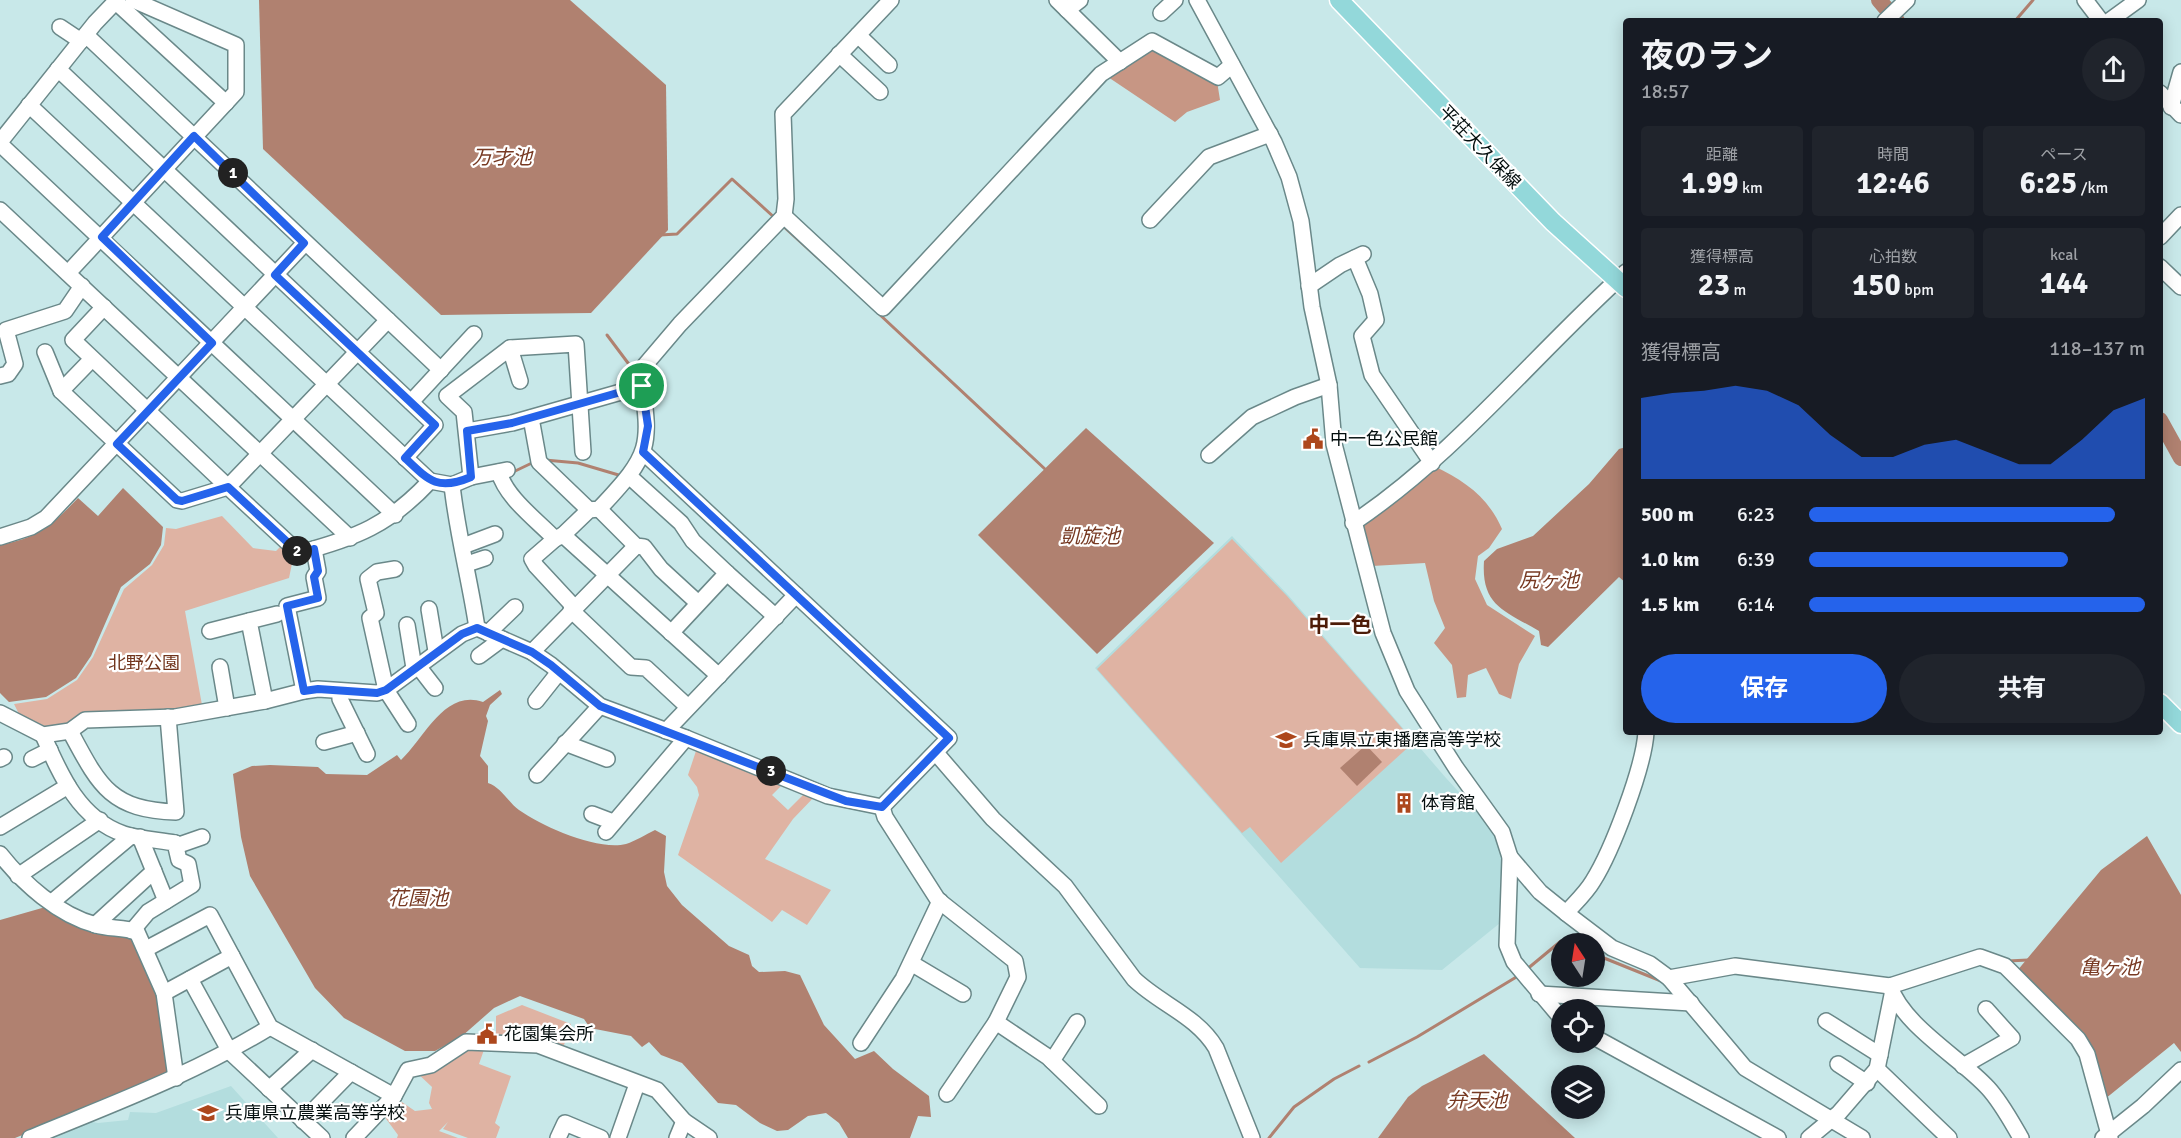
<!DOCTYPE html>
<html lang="ja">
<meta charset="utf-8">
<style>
:root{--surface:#171b24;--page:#20242c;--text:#f1f3f6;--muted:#9ea1a6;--accent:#2563eb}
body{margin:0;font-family:Signika,"Noto Sans JP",sans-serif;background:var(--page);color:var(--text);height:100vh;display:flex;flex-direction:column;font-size:22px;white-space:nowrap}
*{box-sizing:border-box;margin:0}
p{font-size:20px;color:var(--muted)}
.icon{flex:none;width:33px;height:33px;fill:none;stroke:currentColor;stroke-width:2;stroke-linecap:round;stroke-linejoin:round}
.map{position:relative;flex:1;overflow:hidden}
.drawer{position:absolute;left:1623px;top:18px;width:540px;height:717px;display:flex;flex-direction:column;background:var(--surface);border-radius:6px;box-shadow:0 3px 15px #0003}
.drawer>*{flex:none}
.needle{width:39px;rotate:348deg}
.fabs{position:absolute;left:1551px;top:933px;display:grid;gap:12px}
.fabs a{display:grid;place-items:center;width:54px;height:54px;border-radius:50%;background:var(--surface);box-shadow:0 3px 15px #0003;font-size:30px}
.pin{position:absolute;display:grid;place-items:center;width:51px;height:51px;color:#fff;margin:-26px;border:3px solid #fff;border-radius:50%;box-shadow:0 2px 6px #0007}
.km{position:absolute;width:30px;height:30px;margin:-15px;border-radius:50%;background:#222;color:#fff;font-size:16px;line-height:30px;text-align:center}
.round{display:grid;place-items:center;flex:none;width:63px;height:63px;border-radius:32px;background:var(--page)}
.headline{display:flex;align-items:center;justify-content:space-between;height:102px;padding:0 18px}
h1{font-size:33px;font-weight:700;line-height:45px}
.metrics{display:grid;grid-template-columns:repeat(3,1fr);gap:9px;height:102px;padding:6px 18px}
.metrics div{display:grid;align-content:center;border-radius:6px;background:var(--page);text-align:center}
.metrics b{font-size:30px;font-weight:700}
.metrics small{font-size:16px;font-weight:400}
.metrics p{font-size:16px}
.chart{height:168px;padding:12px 18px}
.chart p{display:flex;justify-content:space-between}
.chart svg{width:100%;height:108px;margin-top:6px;fill:var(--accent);opacity:.7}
.action{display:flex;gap:12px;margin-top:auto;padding:12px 18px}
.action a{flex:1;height:69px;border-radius:36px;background:var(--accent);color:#fff;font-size:24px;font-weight:700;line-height:69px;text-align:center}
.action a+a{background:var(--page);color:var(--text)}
ul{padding:0 18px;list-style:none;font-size:20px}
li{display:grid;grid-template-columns:96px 72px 1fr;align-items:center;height:45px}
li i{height:15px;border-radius:8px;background:var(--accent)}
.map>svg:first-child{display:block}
.built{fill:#b3ddde}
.green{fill:#dfb3a3}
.forest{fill:#c79684}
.water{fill:#b08170}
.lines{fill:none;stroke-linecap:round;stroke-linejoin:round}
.stream{stroke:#b08170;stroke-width:3}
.river{stroke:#b08170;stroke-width:16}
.minor-casing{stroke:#6a8889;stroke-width:18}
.major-casing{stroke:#fff;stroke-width:21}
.minor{stroke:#fff;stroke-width:15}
.major{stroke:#93d8da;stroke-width:18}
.route-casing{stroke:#fff;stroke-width:12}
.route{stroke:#2563eb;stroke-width:8}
.labels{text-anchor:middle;stroke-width:4.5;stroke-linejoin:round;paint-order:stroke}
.street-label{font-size:18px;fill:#040e0e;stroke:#fff}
.poi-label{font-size:18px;fill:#040e0e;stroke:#fff;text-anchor:start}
.park-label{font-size:18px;fill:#71341c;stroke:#fff}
.water-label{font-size:20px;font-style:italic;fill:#773922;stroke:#fff}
.quarter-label{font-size:21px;font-weight:bold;fill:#4d1c08;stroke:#fff}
</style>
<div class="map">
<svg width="2181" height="1138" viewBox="0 0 2181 1138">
<rect width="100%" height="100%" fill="#c8e8e9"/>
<!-- built -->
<g class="built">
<polygon points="1232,536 1288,595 1446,778 1469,803 1473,802 1499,838 1503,857 1500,923 1442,970 1360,968 1095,668"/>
<polygon points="231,1086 278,1138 45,1138 87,1121 98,1123 128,1120 130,1112 156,1113"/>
</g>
<!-- green -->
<g class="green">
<polygon points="222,516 253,548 276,551 283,544 294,554 289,578 185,611 202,705 50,728 20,716 14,704 47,699 77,680 93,657 124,589 152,565 164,545 166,528 176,529"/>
<polygon points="1232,539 1287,596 1414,742 1281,863 1250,827 1242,833 1097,669"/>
<polygon points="698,745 787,780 772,795 788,810 809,789 817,794 793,819 765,859 831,890 807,925 782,910 772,922 678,855 699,795 697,787 688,775"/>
<polygon points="522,1005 571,1024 562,1051 496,1039 496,1016"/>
<polygon points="486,1044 479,1064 511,1076 495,1123 500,1127 496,1138 468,1138 443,1129 448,1122 439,1131 458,1138 397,1138 398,1135 384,1116 396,1098 415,1111 432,1109 429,1103 432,1087 415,1071 457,1051"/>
</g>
<!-- forest -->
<g class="forest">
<polygon points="1147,49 1160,49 1217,81 1220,100 1187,112 1175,122 1108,77"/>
<path d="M1434,466C1465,481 1488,497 1502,529L1489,548L1478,556L1475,579L1487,605L1535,636L1519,664L1511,699L1499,694L1486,668L1468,675L1466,697L1457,698L1452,665L1434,643L1445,628L1434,601L1425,563L1372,566L1361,526Z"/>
</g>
<!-- water -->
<g class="water">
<polygon points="259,0 570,0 666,85 668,230 591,313 441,315 263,149"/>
<polygon points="1086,428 1214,543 1097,654 978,535"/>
<path d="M1626,447V583L1619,577L1548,647L1541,645L1539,631C1505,611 1481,606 1484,561L1497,549L1533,536L1589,484L1619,449Z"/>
<path d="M123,488L163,527L161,545L150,564L121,587L91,656L76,678L46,697L9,702L0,693V545C40,537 51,526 78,498L98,516Z"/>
<path d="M500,690L502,694L490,705L486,716L488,721L480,756L488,766V783C501,787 509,803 519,810C543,827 598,851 626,844C636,841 646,834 655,830L666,836L664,872L667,886L682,905L729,946L749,955L752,966L759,972L785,971L800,975L824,1025L855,1059L874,1051L893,1069L929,1096L931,1117L918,1116L910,1138H848L839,1123L826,1113L808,1116L788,1130L777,1131L760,1123L736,1105L718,1103L682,1063L661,1055L649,1042L642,1047L631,1036L590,1028L584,1019L520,996L494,1008L461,1037L435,1051H405L344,1018L315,988L250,876L241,837L233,774L252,766L270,765L318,767L326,774L367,775L397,755L401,760C425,738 444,689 483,702Z"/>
<polygon points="1366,745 1382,762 1357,786 1340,768"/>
<polygon points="2147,836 2181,895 2181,1052 2174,1043 2105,1099 2094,1054 2017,971 2101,870"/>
<polygon points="49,906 83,929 131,936 153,977 169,1068 166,1077 15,1138 0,1138 0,920"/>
<polygon points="1484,1054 1575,1138 1378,1138 1408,1097 1422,1086"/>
</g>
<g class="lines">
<!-- stream -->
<g class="stream">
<polyline points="2015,21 2033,0"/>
<polyline points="783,226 827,266"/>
<polyline points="660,235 677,234 732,179 776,219"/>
<polyline points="878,313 1046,470"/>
<polyline points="607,335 634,371"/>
<polyline points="545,460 578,463 622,476"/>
<polyline points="511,473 534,462"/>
<polyline points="1594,954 1666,983"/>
<polyline points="2008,961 2028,960"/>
<polyline points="1526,970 1561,941 1567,944"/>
<polyline points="1369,1062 1417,1037 1518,976"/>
<polyline points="1269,1138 1294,1107 1334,1079 1359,1066"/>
</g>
<!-- river -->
<g class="river">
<polyline points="1879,0 1897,21"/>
<polyline points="2160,420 2181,458"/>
</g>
<!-- minor casing -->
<g class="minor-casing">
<g id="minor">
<polyline points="1057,0 1120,62"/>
<polyline points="1197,0 1274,142 1289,177 1301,221 1312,307 1329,385 1334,444 1383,633 1407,691 1456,768 1502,832 1510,857 1507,945 1514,962 1562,1019"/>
<polyline points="2085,0 2101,21"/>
<polyline points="116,2 226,103"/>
<polyline points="1067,10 1080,0"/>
<polyline points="1161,13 1175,0"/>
<polyline points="1885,21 1907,0"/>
<polyline points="2109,21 2138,0"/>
<polyline points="60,27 81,41"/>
<polyline points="86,35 441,370"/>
<polyline points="858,35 889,65"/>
<polyline points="839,54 880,92"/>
<polyline points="58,69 435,425 405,458"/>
<polyline points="2160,93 2181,115"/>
<polyline points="29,105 430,481"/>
<polyline points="2171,107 2181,72"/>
<polyline points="0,142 95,23 117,0"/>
<polyline points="0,144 395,515"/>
<polyline points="0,210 350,538"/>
<polyline points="784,216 883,308 1101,74 1152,41 1218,77 1232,65"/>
<polyline points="1150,220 1209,157 1270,134"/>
<polyline points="2160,237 2181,215"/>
<polyline points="1355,258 1370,294 1376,320 1362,336 1372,375 1432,463"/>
<polyline points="2160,267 2181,287"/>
<polyline points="68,273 236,92 236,45 133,0"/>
<polyline points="1309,286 1340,265 1363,254"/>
<polyline points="104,307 73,340 228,487 388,320"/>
<polyline points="510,348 520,381"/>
<path d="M45,352L61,391L177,500L182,501L228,487L299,553C356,538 389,525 430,481L452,485L471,477L507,470"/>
<polyline points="0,376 8,374 15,364 6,330 65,311 82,286"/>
<polyline points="61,391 92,359"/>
<polyline points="411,402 474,334"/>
<polyline points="531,418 539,462 589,510"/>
<polyline points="467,431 512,423 642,386"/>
<polyline points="643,452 949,738 882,807"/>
<polyline points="1209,455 1252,417 1295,397 1329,385"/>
<path d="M499,472C506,498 537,520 555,539L563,535L719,676"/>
<polyline points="629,476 681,523 693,541 727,573 671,633"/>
<polyline points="471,477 464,412 447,396 510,348 576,344 583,452"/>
<path d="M452,485C457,533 470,580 477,628"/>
<polyline points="599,509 636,546 644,547 661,569 698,603"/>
<path d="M1353,523C1456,454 1534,355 1626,272"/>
<path d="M563,535L589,510L599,509C653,452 651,447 640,371L680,324L784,216L786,199L783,114L891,0"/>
<polyline points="0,537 31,527 46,518 305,243"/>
<polyline points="555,539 532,559 536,566 575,608"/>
<polyline points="463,546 495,534"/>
<polyline points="467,564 485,558"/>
<polyline points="395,569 377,572 368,579 376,613 370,618 386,690 408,724"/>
<polyline points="727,573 776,617"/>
<polyline points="429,609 436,651"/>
<polyline points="571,610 631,667 646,668 688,707"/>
<polyline points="407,625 414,668"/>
<polyline points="210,631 249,621"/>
<polyline points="488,633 515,607"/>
<polyline points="532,652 636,546"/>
<polyline points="479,656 502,639"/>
<polyline points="418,666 435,688"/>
<polyline points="220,667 227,708"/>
<polyline points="304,691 287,606 318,598 314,577 318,571 314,549"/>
<polyline points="340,691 340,699 367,754"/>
<polyline points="265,701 249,621 277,614"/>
<polyline points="536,701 559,672"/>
<polyline points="0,713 43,735 70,731 85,720 175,717 265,701 304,691 318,689 377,693 386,690 462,634 477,628 532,652 551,665 600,706 686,738 828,796 882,807"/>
<path d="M70,731C99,785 110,810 176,812L168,717"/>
<polyline points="666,731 796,595"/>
<path d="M43,735C60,774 79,819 124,834C139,839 158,840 175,843L179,860L188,864L192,885L148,912L132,931"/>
<polyline points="324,742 357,733"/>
<polyline points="565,743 607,759"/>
<path d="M936,753L993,819L1065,886L1134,979C1160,1004 1197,1016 1216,1048L1252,1138"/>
<polyline points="0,759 4,757"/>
<polyline points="32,759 50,750"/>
<polyline points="537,775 600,706"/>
<polyline points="882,807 885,817 938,900 1015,961 1018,977 996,1022 1048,1057 1099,1106"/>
<polyline points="592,814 613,822"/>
<polyline points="0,827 68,786"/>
<polyline points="606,832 686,738"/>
<polyline points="140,837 166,901"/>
<polyline points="175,843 179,845 202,837"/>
<path d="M0,854C23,883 58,915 96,925C109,929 124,927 137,932L164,993L176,1078"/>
<polyline points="1510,857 1540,892 1566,913 1612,948 1650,964 1669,978 1745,1068 1862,1138"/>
<polyline points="18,876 100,820"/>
<polyline points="52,902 131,836"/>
<path d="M1566,913C1575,903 1586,893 1593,881C1612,851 1644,767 1646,732"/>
<polyline points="95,925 154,871"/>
<polyline points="146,949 210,915 270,1027 394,1096"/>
<polyline points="911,963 963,994"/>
<polyline points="1669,978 1735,966 1890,986 1980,957 2005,966 2078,1039 2087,1054 2110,1138"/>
<polyline points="190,979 230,1052 322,1138"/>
<path d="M1890,986C1902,1025 1962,1059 1988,1088C2001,1102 2011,1121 2021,1138"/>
<polyline points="164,993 232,956"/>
<polyline points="1539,994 1691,1003"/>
<polyline points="1826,1021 1880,1055"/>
<polyline points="1594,1037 1778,1138"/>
<polyline points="861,1043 903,979 940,901"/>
<polyline points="1052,1061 1077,1022"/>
<polyline points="1838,1064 1867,1083"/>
<polyline points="1963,1066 2012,1038 1986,1009"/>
<polyline points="1877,1069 1949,1138"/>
<polyline points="269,1089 312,1050"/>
<polyline points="947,1094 996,1022"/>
<polyline points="303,1121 351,1072"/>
<path d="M30,1138C112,1104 194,1074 270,1027"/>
<polyline points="354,1138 394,1096 408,1070 431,1065 466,1042 538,1045 657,1090 684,1121 709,1138"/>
<polyline points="558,1138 565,1123 601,1138"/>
<polyline points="618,1138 637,1084"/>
<polyline points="677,1138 684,1121"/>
<polyline points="1809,1138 1839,1113 1877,1069 1892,995"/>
<polyline points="2103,1138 2143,1106 2181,1070"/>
</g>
</g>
<!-- major casing -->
<g class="major-casing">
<g id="major">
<polyline points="1339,0 1553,222 1626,288"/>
<polyline points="2160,703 2181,724"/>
</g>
</g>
<!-- minor -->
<use href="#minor" class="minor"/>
<!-- major -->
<use href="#major" class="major"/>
</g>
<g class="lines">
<!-- route casing -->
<g class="route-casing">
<path id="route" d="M194,136L304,243L275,275L435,425L405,458C429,481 438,491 471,477L467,431L512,423L642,386L648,426L643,452L949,738L882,807L846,801L600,706L551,665L532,652L477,628L462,634L386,690L377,693L318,689L304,691L287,606L318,598L314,577L318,571L314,549L299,553L228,487L182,501L177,500L117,444L212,343L102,237Z"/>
</g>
<!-- route -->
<use href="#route" class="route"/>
</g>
<!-- icons -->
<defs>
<g id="civic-bare" transform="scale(1.62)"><path d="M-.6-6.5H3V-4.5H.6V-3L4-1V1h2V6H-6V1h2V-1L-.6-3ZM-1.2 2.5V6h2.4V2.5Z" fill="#ad471c" stroke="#fff" stroke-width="2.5" paint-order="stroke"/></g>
<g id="school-bare" transform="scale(1.62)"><path d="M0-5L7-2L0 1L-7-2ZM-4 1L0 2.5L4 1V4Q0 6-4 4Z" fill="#ad471c" stroke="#fff" stroke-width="2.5" paint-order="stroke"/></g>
<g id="building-bare" transform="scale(1.62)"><path d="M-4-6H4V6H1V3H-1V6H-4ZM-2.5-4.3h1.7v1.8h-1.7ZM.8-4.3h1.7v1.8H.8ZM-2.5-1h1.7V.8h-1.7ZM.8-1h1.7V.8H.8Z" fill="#ad471c" stroke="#fff" stroke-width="2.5" paint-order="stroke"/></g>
</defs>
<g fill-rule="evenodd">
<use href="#civic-bare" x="1313" y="439"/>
<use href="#school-bare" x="1286" y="740"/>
<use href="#building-bare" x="1404" y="803"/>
<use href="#civic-bare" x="487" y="1034"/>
<use href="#school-bare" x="208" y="1113"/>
</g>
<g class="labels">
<!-- street labels -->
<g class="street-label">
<text transform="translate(1480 147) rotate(46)" y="6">平荘大久保線</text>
</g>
<!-- poi labels -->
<g class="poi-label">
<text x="1330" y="445">中一色公民館</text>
<text x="1303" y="746">兵庫県立東播磨高等学校</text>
<text x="1421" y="809">体育館</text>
<text x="504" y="1040">花園集会所</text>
<text x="225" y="1119">兵庫県立農業高等学校</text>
</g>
<!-- park labels -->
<g class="park-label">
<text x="144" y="669">北野公園</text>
</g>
<!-- water labels -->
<g class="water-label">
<text x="502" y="164">万才池</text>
<text x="1090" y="543">凱旋池</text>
<text x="1549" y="587">尻ヶ池</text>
<text x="418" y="905">花園池</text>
<text x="2110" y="974">亀ヶ池</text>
<text x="1477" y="1107">弁天池</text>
</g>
<!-- quarter labels -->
<g class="quarter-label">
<text x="1340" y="632">中一色</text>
</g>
</g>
</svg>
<div class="fabs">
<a><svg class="needle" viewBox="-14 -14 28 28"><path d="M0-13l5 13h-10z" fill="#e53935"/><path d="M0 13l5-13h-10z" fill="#9ea1a6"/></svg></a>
<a><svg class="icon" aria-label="locate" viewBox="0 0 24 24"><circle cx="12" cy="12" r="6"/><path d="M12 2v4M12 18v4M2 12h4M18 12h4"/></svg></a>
<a><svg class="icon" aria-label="layers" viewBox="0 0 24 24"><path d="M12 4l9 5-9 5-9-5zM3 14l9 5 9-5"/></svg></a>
</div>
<div class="pin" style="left:642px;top:386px;background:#1e9e55"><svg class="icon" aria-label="arrive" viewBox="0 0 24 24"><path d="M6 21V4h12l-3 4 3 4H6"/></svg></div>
<b class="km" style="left:233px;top:173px">1</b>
<b class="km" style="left:297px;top:551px">2</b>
<b class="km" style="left:771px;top:771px">3</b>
<section class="drawer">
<div class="headline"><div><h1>夜のラン</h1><p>18:57</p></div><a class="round"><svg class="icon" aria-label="share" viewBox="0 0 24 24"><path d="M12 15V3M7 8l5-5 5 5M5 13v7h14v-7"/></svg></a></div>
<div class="metrics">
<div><p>距離</p><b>1.99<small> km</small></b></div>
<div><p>時間</p><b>12:46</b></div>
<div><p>ペース</p><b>6:25<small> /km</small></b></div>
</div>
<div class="metrics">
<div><p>獲得標高</p><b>23<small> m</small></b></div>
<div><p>心拍数</p><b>150<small> bpm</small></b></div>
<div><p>kcal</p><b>144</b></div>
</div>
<div class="chart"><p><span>獲得標高</span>118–137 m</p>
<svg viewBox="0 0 160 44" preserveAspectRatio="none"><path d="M0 44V11L10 9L20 8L30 6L40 8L50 14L60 26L70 35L80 35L90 30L100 28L110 33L120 38L130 38L140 28L150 16L160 11V44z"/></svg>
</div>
<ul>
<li><b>500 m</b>6:23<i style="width:91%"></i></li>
<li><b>1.0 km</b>6:39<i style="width:77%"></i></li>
<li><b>1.5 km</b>6:14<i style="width:100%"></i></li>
</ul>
<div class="action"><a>保存</a><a>共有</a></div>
</section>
</div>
